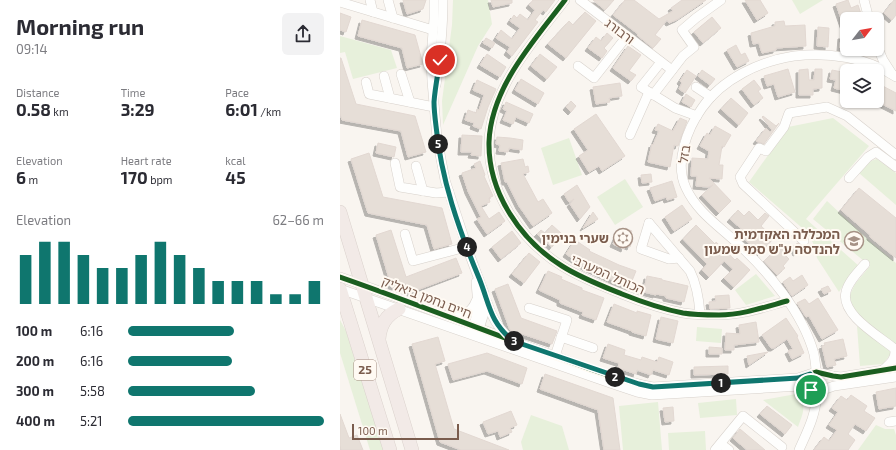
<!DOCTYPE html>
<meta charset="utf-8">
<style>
:root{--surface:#fff;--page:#f2f2f3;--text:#2b2b33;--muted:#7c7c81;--accent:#0f766e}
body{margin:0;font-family:"Exo 2","Noto Sans Hebrew",sans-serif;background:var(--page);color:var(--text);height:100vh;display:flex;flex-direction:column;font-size:15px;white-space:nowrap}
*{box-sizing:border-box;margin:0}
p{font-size:13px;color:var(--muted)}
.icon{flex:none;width:22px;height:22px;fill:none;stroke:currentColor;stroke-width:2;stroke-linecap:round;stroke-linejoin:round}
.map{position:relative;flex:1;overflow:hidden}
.drawer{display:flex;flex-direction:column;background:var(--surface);width:340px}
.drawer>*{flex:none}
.needle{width:26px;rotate:59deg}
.fabs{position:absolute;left:500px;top:12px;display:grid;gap:8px}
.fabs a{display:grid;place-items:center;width:44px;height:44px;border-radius:6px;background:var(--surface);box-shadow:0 1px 3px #0004;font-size:20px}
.scale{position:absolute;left:12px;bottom:10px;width:107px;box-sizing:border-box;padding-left:4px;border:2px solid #7a5c4d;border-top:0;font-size:11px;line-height:14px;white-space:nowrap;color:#7a5c4d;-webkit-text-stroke:3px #fffaf3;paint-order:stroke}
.pin{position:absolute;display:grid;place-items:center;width:34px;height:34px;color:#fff;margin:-17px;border:2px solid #fff;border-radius:50%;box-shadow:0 1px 4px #0007}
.km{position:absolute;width:20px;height:20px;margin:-10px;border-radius:50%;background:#222;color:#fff;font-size:11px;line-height:20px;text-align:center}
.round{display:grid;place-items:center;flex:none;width:42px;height:42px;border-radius:6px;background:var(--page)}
.overview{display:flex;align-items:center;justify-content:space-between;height:68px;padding:0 16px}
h1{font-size:22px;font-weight:700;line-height:30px}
.stats{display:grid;grid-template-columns:repeat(3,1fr);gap:6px;height:68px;padding:4px 16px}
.stats div{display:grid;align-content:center}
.stats b{font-size:17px;font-weight:700}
.stats small{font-size:11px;font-weight:400}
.stats p{font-size:11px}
.chart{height:112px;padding:8px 16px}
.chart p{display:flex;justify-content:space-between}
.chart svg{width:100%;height:72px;margin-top:4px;stroke:var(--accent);stroke-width:6}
ul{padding:0 16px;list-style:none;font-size:13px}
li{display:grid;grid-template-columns:64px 48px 1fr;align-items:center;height:30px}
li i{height:10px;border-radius:5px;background:var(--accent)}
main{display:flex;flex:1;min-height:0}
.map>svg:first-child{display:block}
.green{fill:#e7f0db}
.building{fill:#e6ded7;stroke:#e2d8d2;filter:url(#shadow)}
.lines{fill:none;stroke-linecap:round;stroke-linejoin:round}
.minor-casing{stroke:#d7d1cb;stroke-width:10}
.highway-casing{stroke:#dad1cc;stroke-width:14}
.minor{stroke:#fefefd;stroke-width:9}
.highway{stroke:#f2eae7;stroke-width:13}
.cycleway-casing{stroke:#fffaf3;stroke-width:8}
.cycleway{stroke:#1b5e20;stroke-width:5}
.route-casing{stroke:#fff;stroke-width:8}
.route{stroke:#0f766e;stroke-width:5}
.labels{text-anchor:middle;stroke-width:4;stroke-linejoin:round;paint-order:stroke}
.shield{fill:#fffaf3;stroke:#a28b7f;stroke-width:1}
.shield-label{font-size:12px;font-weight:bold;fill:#7a5c4d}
.street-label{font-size:13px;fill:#7a5c4d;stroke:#fffaf3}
.poi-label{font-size:13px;font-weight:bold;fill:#7a5c4d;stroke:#fffaf3;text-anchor:end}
</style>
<main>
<section class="drawer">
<div class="overview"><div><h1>Morning run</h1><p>09:14</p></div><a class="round"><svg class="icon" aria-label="share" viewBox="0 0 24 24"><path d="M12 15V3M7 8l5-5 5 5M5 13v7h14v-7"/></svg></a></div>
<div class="stats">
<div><p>Distance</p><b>0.58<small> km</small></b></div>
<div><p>Time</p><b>3:29</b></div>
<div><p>Pace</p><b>6:01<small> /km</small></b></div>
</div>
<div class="stats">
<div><p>Elevation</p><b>6<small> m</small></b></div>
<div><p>Heart rate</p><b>170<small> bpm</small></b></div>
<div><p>kcal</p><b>45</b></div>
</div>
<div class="chart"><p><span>Elevation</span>62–66 m</p>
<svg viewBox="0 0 160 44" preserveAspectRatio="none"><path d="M5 44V14M15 44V6M25 44V6M35 44V14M45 44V22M55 44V22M65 44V14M75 44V6M85 44V14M95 44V22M105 44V30M115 44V30M125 44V30M135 44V38M145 44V38M155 44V30"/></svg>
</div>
<ul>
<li><b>100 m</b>6:16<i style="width:54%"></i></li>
<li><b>200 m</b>6:16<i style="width:53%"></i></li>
<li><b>300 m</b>5:58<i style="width:65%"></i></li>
<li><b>400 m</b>5:21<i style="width:100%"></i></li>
</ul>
</section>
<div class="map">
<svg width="556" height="450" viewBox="0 0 556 450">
<defs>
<filter id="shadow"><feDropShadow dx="-3" dy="3" stdDeviation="0" flood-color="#0004"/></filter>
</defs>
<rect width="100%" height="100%" fill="#f9f5f0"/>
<!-- green -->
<g class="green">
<polygon points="113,0 148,0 152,24 138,46 103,125 102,101 112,25"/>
<polygon points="452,0 483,0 460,14"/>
<polygon points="0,36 51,50 57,68 13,79 5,52 0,53"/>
<polygon points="493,118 529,146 466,219 519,266 504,284 499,292 477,258 475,247 468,233 409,182 448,127"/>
<polygon points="229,138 242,175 213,185 201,148"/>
<path d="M537,159L556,173V205L519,173C525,167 529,160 537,159Z"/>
<polygon points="285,179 303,207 275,225 257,197"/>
<polygon points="487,201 533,244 556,263 556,348 515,312 509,297 515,284 530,266 473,219"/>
<polygon points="416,274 435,296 406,305 395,290"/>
<polygon points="0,320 6,331 45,450 30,450 0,353"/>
<polygon points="517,326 552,352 543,364 520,366"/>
<polygon points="357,327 382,329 381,343 356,341"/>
<path d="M456,394C468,405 463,413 458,427L423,400Z"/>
<polygon points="396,399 397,415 360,418 358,403"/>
<polygon points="318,402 322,450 283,450 279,406"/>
<polygon points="191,415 222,426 229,450 183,450 181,442"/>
<polygon points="536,425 545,429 554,429 556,435 556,450 518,450"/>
<polygon points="365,431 366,450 329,450 328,433"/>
</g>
<!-- building -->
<g class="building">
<polygon points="63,0 86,0 83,9 67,14"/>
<polygon points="151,0 172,0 172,3 153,7"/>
<polygon points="193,0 215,0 206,12 203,10 195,20 198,22 172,56 167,52 170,47 156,38 161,30 172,39 180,28 170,21 174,15 177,18 180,14 188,20 195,10 189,5"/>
<polygon points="253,0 274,0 265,10"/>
<polygon points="285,0 294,0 319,19 333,11 331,8 342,0 366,0 338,19 329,23 327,20 315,35 321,39 313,48 297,35 298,34 273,15"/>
<polygon points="405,0 420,0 428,13 417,20"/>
<polygon points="508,0 511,8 518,5 522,17 515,19 507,19 506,33 496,4"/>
<polygon points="554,0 556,0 556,15 552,20 544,13"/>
<polygon points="245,12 256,21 226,58 208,44 229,21 233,25"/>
<polygon points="0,13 11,17 6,32 0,30"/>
<polygon points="372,17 381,28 363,43 354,32"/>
<polygon points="22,20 75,35 83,64 67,68 62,48 18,36"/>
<polygon points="444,21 445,26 465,25 466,46 436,48 436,50 422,53 419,43 413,44 411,33 435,26 435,22"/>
<polygon points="478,27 489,28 488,47 477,46"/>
<polygon points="267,33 273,38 264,48 267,51 262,58 248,48 256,37 261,41"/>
<polygon points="501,36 507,36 507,49 500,48"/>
<polygon points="146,38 155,43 152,48 143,43"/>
<polygon points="396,45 401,55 405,53 409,61 397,67 387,50"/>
<polygon points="288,46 301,55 289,71 296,75 291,81 273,68"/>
<polygon points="147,54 166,67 160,77 140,65"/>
<polygon points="200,54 217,67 207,79 191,66"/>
<polygon points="0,58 1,58 16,104 75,116 86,152 68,157 61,131 2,120 0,114"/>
<polygon points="448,69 455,92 438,97 434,84 427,86 424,76"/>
<polygon points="468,69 469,80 474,80 475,69 482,69 482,88 473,89 473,95 459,95 459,70"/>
<polygon points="347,70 356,76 345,93 339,89 342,83 340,81"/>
<polygon points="362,70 375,79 370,85 358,76"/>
<polygon points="492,70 507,73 506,91 494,88 496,80 490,79"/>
<polygon points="181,79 204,93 198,104 175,90"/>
<polygon points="137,80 156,89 148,107 141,129 133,126 134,123 125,120 128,110 136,113 137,109 139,110 144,95 133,90"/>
<polygon points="414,80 421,89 418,91 423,98 414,105 402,89"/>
<polygon points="280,83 282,96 269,98 270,102 256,104 253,87"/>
<polygon points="537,83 556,93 556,111 540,103 541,98 537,97"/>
<polygon points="346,94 355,100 351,107 342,102"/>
<polygon points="391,98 408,113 399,125 381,109"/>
<polygon points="231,101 236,106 231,112 226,107"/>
<polygon points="166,102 193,114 189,123 176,117 173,124 163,120 167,111 163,109"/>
<polygon points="256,114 285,156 262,171 259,166 249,172 239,156 248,150 234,129"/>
<polygon points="423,116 436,126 439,123 424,144 416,141 426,128 430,132 432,130 422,117"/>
<polygon points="340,118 347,121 338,146 334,145 330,167 308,162 312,144 313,145 319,131 315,130 318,124 333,131"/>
<polygon points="375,126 391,135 384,147 382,146 379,165 383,165 382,179 369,178 391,201 379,213 362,195 373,185 368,187 356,186 357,176 351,176 352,158 368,159 369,151 360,146 367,133 370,135"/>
<polygon points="122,135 142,136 141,156 131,155 132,152 121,152"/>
<polygon points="157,137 170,138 183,140 182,150 169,148 168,152 159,151 160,145 156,144"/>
<polygon points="38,143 56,147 54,157 36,153"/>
<polygon points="29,153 43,197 102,208 112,244 94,249 87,225 28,213 11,159"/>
<polygon points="183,159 185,167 188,166 189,172 183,174 198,202 203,199 212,213 193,226 179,206 167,182 165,182 161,163"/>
<polygon points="140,161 145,175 144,176 153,196 149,198 150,202 141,206 149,219 159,212 165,221 147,234 137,219 141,217 128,191 122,173 136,168 134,164"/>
<polygon points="311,174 312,182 302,183 301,175"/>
<polygon points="332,181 337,197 327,200 326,197 315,201 310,188"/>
<polygon points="237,185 250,207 240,219 230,204 234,199 229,202 224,194"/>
<polygon points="519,188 556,218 556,258 530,237 530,235 501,210"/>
<polygon points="342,205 352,219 334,231 325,217"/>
<polygon points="398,210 404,216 409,211 418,220 425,213 429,216 421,226 434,238 420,253 401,236 405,232 390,219"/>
<polygon points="253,212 258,219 243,228"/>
<polygon points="212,225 222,234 212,247 197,234 201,230 205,233"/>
<polygon points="356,225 375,244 376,242 395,260 397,258 410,270 394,287 384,278 393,269 384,261 369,277 362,270 367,264 343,239"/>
<polygon points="285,228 292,231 289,237 293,239 290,247 285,245 284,249 273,244 278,232 282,234"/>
<polygon points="51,230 66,277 116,258 122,273 69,293 66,284 52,288 36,235"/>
<polygon points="172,231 181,243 161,259 152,247"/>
<polygon points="235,240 250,250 249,251 279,265 296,271 289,288 273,281 273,280 245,267 226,254"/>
<polygon points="458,243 462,250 456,253 453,246"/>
<polygon points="442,244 446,248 442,252 449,259 443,266 445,268 437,275 424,261"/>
<polygon points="189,253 200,262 184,283 172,274"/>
<polygon points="208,271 222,277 221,279 242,288 242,290 264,298 256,320 242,315 243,312 220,303 220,300 199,290"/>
<polygon points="462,275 468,285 452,296 443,282 450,277 453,281"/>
<polygon points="307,276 322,279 322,280 348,286 344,302 326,298 326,296 316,294 316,295 300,291 302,285 305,285"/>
<polygon points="168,284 181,318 217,331 212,344 170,330 155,289"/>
<polygon points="488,286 491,291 484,294 481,289"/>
<polygon points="389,295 390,308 370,309 369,302 376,301 375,296"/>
<polygon points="478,298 498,330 482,339 469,316 466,317 457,303 465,299 469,304"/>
<polygon points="274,304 297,313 297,311 311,315 306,336 292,332 292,331 267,322"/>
<polygon points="321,317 338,321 333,343 316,339"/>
<polygon points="446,318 458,336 457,337 464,353 452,359 448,351 453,349 447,339 434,348 431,348 422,335"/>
<polygon points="416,322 419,342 394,345 394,350 385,350 386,333 400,334 399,325"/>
<polygon points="98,337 105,361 95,364 114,429 169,450 121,450 100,442 72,344"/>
<polygon points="503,339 507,356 494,359 496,365 487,367 482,346 485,345 484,343"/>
<polygon points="268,344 285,350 284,355 301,360 302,357 317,362 319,357 333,362 329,375 313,370 311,375 297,370 296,374 278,368 279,363 263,358"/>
<polygon points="369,347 382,348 382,354 369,354"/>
<polygon points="428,352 409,365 407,356"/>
<polygon points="147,353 187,368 182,384 147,371 113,380 108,364"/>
<polygon points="388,366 388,374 354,375 354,367"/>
<polygon points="205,374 273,398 280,450 264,450 258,410 200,389"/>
<polygon points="556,388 556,406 539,409 536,392"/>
<polygon points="511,395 527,406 524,411 535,418 526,431 515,424 508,434 515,440 508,450 474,450 484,437 489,441 497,430 489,425 498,412 492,408 501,396 507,400"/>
<polygon points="427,406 452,425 445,434 420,414"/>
<polygon points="333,407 334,421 325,422 323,408"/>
<polygon points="171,411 177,425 170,428 172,432 160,437 158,431 148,434 143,422"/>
<polygon points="0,414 9,438 17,435 23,450 1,450 0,446"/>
<polygon points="400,429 425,450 407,450 393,438"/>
</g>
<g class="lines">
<!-- minor casing -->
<g class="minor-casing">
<g id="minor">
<polyline points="30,0 33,12"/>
<polyline points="48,0 53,18"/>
<polyline points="94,0 94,19 91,58 92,81 97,138 105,180 129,253 144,293 145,303 144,313 139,329 135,333"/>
<path d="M225,0C194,41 151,87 149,142C148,192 180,240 222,266C241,278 262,286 282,294C302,302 322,309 343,313C355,315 367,315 379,315C402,315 425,307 447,301"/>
<polyline points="240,0 332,70"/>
<polyline points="524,0 529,19"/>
<polyline points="0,2 93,30"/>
<polyline points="537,46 543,60 552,74"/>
<polyline points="321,62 301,87 335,108 357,116"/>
<polyline points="238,66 254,78 287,36"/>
<polyline points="61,74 70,102"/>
<polyline points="44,76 50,98"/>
<polyline points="26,82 29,94 94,107"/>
<path d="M96,85C100,57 103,29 103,0"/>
<polyline points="356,87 371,97"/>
<polyline points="313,95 343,56 354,47 342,30 356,18 381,0"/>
<polyline points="290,135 309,92"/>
<polyline points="55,163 60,187 96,193 109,192"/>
<polyline points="76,166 83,191"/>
<polyline points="509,178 528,157 536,152 556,167"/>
<path d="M309,223L350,271C357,285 359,299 360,314"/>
<polyline points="309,223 301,249 329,259 339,258"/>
<polyline points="65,234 73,261 126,247"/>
<polyline points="464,241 403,184 400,177 419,148 426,151 444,127 449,113 487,107 507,116 556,155"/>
<path d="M525,264C518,272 508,282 506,292C500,315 541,337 556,350"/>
<path d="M0,277C69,301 137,328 206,353C240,365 276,380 313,387L458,378L476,372L493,376L501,377L556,368"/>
<polyline points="0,289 276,385 297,392 312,395 461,386 477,392 494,386 556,377"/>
<path d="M147,302C151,316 158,328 169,338"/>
<polyline points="189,308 227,320 215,356"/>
<path d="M111,317C123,317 132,312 136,301"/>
<polyline points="133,332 138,306 136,282"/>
<polyline points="221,337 253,348"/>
<path d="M543,370C550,364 556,359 555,349"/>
<path d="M476,372C476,366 475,360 474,354C463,313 428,271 397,243C379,226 357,212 346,188C334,163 347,129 362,108C382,79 420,61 454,56C488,52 527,57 556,77"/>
<polyline points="549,422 556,421"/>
<polyline points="381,444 389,450"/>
<polyline points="375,450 403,416 442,447"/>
<path d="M459,450C468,430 476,415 477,392"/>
</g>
</g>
<!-- highway casing -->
<g class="highway-casing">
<g id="highway">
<polyline points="0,212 72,450"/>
<polyline points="0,289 50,450"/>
<path d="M39,339C40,325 46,315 59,309"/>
</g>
</g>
<!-- minor -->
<use href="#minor" class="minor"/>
<!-- highway -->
<use href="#highway" class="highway"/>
<!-- cycleway casing -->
<g class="cycleway-casing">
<g id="cycleway">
<path d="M225,0C194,41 151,87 149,142C148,192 180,240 222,266C241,278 262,286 282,294C302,302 322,309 343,313C355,315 367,315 379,315C402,315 425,307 447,301"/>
<path d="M0,277C69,301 137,328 206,353C240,365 276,380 313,387L458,378L476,372L493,376L501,377L556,368"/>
</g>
</g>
<!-- cycleway -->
<use href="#cycleway" class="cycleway"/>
</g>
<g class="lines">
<!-- route casing -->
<g class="route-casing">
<path id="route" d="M100,60C98,73 95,88 94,102C94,110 95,118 96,126C101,179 119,230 139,278C150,305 149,321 173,341L299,384L313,387L330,386L458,378L470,374L467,382L471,390"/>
</g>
<!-- route -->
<use href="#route" class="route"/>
</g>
<!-- icons -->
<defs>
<g id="synagogue-ring" transform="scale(1)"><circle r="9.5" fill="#fffaf3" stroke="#a69286" stroke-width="1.5"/><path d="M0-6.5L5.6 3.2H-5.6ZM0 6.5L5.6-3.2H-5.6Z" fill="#a69286"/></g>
<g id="university-ring" transform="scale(1)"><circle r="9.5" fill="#fffaf3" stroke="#a69286" stroke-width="1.5"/><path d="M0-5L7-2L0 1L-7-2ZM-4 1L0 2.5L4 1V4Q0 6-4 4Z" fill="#a69286"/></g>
</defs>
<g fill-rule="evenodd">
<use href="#synagogue-ring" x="283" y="238"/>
<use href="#university-ring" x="514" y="241"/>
</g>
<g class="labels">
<!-- shield labels -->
<rect class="shield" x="14" y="360" width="22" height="20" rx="3"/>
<g class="shield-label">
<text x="25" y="374">25</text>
</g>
<!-- street labels -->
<g class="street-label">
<text transform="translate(280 31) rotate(37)" y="5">ורבורג</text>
<text transform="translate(344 154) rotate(-81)" y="5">בזל</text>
<text transform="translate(268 274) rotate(24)" y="5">הכותל המערבי</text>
<text transform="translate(87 297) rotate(21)" y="5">חיים נחמן ביאליק</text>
</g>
<!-- poi labels -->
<g class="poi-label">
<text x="500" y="239">המכללה האקדמית<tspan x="500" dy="15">להנדסה ע"ש סמי שמעון</tspan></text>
<text x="269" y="243">שערי בנימין</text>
</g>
</g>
</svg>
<div class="fabs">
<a><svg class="needle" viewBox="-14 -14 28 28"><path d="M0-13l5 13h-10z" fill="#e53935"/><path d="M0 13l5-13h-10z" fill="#7c7c81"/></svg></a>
<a><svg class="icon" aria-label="layers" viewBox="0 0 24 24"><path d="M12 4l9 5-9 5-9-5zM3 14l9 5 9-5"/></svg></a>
</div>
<div class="scale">100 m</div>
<div class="pin" style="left:471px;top:390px;background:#1e9e55"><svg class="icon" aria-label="arrive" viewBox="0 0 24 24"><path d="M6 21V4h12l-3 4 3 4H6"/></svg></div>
<div class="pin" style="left:100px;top:60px;background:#d93025"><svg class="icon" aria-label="check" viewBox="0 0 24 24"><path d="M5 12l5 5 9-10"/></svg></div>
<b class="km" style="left:381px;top:383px">1</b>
<b class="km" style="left:275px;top:377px">2</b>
<b class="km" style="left:174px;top:341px">3</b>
<b class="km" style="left:127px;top:247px">4</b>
<b class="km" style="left:98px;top:144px">5</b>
</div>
</main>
